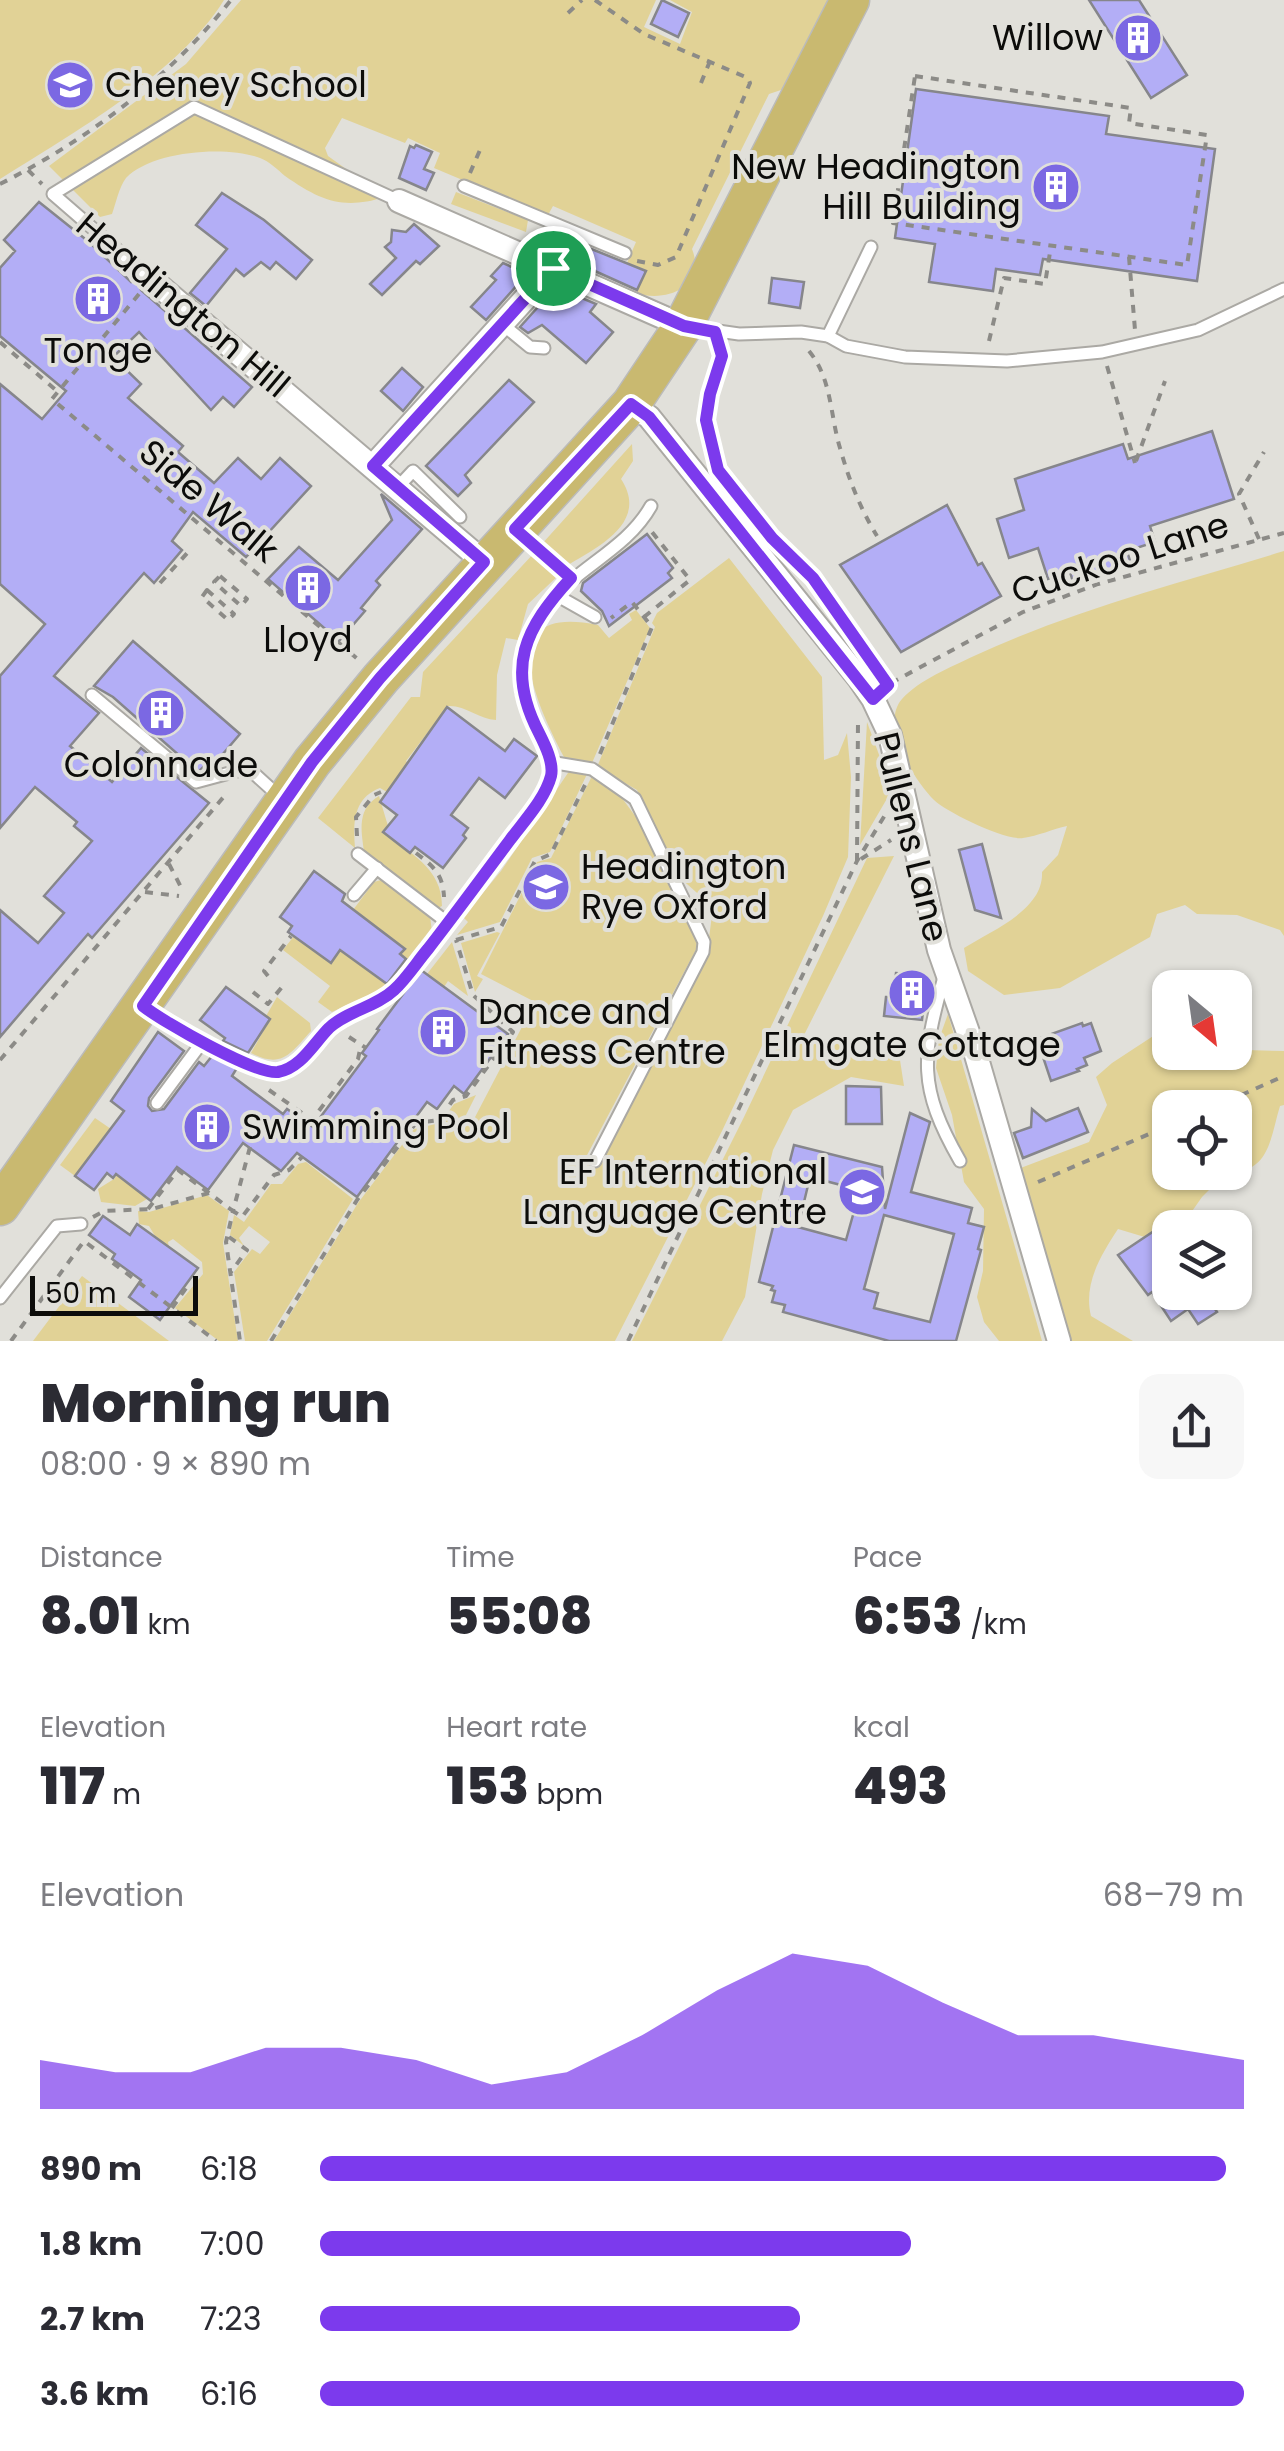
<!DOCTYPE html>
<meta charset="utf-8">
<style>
:root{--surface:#fff;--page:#f7f7f7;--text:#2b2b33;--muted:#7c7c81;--accent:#7c3aed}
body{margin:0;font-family:Poppins,sans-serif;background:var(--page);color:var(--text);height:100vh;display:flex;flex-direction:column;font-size:38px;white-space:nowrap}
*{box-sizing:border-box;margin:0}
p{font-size:32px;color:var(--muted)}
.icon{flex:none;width:55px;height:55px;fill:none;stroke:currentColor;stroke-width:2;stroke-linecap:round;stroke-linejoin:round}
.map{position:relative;height:1341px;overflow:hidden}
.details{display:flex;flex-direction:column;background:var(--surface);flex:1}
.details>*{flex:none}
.needle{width:65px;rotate:151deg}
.tools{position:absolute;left:1152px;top:970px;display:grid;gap:20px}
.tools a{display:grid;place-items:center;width:100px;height:100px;border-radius:20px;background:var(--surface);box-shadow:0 2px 8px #0004;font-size:50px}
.scale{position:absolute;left:30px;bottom:25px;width:168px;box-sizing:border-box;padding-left:10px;border:5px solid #0c0c0a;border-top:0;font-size:28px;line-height:35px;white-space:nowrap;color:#0c0c0a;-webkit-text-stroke:8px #e1e0da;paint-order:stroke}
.pin{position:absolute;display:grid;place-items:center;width:85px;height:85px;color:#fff;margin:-42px;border:5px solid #fff;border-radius:50%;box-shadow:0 2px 10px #0007}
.round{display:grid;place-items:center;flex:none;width:105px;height:105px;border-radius:20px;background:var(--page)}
.headline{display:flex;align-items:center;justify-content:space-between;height:170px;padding:0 40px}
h1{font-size:55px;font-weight:800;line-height:75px}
.figures{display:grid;grid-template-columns:repeat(3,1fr);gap:15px;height:170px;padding:10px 40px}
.figures div{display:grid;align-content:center}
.figures b{font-size:50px;font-weight:800}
.figures small{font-size:28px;font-weight:400}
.figures p{font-size:28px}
.chart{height:280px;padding:20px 40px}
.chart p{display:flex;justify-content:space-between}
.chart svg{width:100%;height:180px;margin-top:10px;fill:var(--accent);opacity:.7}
ul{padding:0 40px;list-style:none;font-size:32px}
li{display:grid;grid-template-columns:160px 120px 1fr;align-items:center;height:75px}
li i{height:25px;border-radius:12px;background:var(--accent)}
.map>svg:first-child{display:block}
.green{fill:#e1d296}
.building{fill:#b3aef6;stroke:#86868b;stroke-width:2.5;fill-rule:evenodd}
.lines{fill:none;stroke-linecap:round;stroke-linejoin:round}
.service-casing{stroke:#aba9a4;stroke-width:15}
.minor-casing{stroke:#aba9a4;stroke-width:26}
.primary-casing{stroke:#bbbbba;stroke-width:41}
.path{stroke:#8c8b87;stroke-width:4;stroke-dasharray:8 8;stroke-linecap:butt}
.service{stroke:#fff;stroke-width:11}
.minor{stroke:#fff;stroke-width:22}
.primary{stroke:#c9b970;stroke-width:38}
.route-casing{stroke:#fff;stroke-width:20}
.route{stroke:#7c3aed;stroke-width:12}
.labels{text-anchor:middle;stroke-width:8;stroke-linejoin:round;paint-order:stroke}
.poi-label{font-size:35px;fill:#0c0c0a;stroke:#e1e0da;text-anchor:start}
.street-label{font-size:35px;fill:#0c0c0a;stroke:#e1e0da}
</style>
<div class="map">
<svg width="1284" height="1341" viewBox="0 0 1284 1341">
<rect width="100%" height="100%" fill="#e1e0da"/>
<!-- green -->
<g class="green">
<path d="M0,0H224C178,74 73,133 0,179Z"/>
<path d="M241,0H656L644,27L680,44L692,12L670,0H837L787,88L769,94L692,249C707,287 666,303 636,293L645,272L627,263L636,242L553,206L548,215L543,214L434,168L440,153L408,138L405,143L342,118L325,148L328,156L385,197C343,210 321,201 285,176C278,170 269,161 260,158C226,145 151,151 126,178C119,187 116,203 112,214L100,217L49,166L186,64Z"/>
<polygon points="456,192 528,220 526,232 451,204"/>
<path d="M632,444L633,461L621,479C650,523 596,548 566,566L541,545Z"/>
<path d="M1284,551V936L1280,930L1237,915L1197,914L1185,905L1157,914L1150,937L1060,988L1004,995L968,971L964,948C992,930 1044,910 1042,872L1058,855L1067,826C1053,829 1038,836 1023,838C1006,841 946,812 934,800C914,780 879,725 902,699C919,680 951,667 974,656C1073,610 1179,583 1284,551Z"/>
<path d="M535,552L560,574L528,604L518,640L506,638L497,675L496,720C479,719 465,705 448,706L406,761L409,764L387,792L380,788C353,798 353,824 355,848L318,818L411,697H420L423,672Z"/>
<polygon points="729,558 822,677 824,760 838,755 847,733 851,777 848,857 823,916 722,1131 615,1341 274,1341 358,1203 414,1129 440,1123 454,1104 476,1095 466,1115 474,1119 535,1002 481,974 537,862 551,858 592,776 619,794 644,828 699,944 577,1174 579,1175 587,1161 596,1166 707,954 713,907 679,877 637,790 597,767 655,627 652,623 657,613"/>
<path d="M636,610L650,628L592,763L564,757C536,704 489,602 598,625L609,638L632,620L629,614Z"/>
<polygon points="867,722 892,790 860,845"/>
<polygon points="570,770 588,772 550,852 532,858 500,922 457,935 468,922 463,917 501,871"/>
<path d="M379,796L388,826L383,833C410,853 442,868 442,906L438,908L364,851C361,829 357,809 379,796Z"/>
<polygon points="894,856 800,1043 839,1042 849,1050 900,1060 904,1086 851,1077 793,1110 773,1150 762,1194 745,1297 722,1341 632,1341 744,1117 867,858"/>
<polygon points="381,880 430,916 432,932 403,966 396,961 405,948 353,910 374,882"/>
<polygon points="497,932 500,933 477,976 483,979 475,992 461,943"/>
<polygon points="294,936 327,941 380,980 390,969 397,973 384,988 332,1012 318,1002 330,986 283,950"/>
<polygon points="452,942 468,996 448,981 444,987 427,974"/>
<path d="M277,997L310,1023L311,1031C290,1054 282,1069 251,1053L270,1019L266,1016Z"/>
<polygon points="948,1014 1042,1341 999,1341 984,1322 977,1297 983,1271 984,1209 964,1182 952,1115 936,1068 939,1039"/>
<path d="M1170,1025V1052H1235V1042L1246,1050L1284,1051V1105L1280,1106C1271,1135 1270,1169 1235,1172V1108H1170V1172L1226,1173L1202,1197L1181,1227L1170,1228V1234L1158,1241L1118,1229C1101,1255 1083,1284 1091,1316L1133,1341H1069L1018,1169L1089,1142L1107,1105L1096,1077L1112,1063Z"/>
<polygon points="95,1118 111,1129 75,1176 60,1165"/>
<polygon points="306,1162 353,1199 267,1341 245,1341 234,1272 252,1249 260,1254 270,1242 249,1226 239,1238 244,1246 230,1235 234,1215 244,1222 271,1184 282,1184 298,1164"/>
<polygon points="126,1164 150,1170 136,1190 147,1199 135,1206 101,1202 98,1189 114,1179"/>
<polygon points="207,1195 229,1211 223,1243 238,1341 219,1341 175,1308 203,1274 202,1262 173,1239 168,1242 169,1247 155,1236 149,1226 139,1224 138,1211 149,1212"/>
<polygon points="82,1276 169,1341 33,1341"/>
</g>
<!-- building -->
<g class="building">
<polygon points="662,0 689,13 678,37 651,24"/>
<polygon points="1089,0 1139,0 1187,75 1151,98"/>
<polygon points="916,89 1109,116 1106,134 1215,149 1197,281 1043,259 1040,275 996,269 993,291 929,282 935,244 895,238"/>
<polygon points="416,145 432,152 424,169 434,173 426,190 399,178 410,146 414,148"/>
<polygon points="222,193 264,220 312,260 296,279 276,262 270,269 261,262 244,276 236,269 206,306 190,293 227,249 196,225"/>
<polygon points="39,202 89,242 131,282 135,277 141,290 252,387 234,407 223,397 211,410 139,332 113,357 141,384 128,398 183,446 178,452 214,483 238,458 261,479 280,458 311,486 246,557 193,512 172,541 182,550 154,583 144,573 54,676 99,713 70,746 112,782 141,748 209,803 92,938 88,934 0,1037 0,910 38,943 64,913 44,896 92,841 74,826 77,822 35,787 0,828 0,676 45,624 0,584 0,384 42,419 66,391 0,336 0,268 15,251 4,240"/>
<polygon points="414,224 439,246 420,264 416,261 382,295 370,284 396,258 385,247 391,242 392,230 406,232"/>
<polygon points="584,246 646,271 637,290 577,263"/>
<polygon points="503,263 527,274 486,320 471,307 496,280 491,276"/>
<polygon points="772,278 804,282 800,308 769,303"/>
<polygon points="556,287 596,304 590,312 613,332 586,363 542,325 528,333 520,327"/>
<polygon points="402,368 423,387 403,411 381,391"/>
<polygon points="509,380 534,402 465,475 471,483 458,496 426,466"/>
<polygon points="1212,431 1234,499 1150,526 1155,542 1127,551 1131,564 1073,582 1070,572 1048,579 1038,548 1009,558 997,519 1024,510 1015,479 1123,444 1128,459"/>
<polygon points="381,494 422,529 376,581 380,585 361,608 365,611 339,641 268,579 299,547 338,580 392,520"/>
<polygon points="947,505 978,565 982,563 1001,596 901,652 840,565"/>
<polygon points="647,534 673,568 668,573 672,578 609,626 602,611 581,591 583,583"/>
<polygon points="133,641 240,734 216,762 212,759 198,772 113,697 94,686"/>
<polygon points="447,707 505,751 514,739 537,756 505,798 479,778 451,815 468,828 463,835 466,838 443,868 415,847 410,853 383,832 397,815 380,802"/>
<polygon points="982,844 1001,918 975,910 959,850"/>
<polygon points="314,871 345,894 342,901 405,949 400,954 406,959 387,984 340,950 331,963 288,932 292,926 280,917"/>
<polygon points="421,970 508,1034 464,1094 454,1086 437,1109 427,1102 357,1197 297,1153 281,1171 243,1143 208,1190 177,1167 151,1201 116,1174 113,1178 107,1173 94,1190 75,1176 124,1111 111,1101 158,1032 184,1051 149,1098 148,1106 152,1111 164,1109 199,1062 204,1066 212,1056 237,1068 232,1076 283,1114 287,1109 313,1127 366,1056 362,1053 379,1030 377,1029"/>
<polygon points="896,973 927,976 922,1020 884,1016 886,997 893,997"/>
<polygon points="226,987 270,1019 248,1053 223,1041 225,1038 200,1020"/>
<polygon points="1082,1023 1083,1026 1091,1023 1101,1051 1084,1058 1087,1065 1077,1069 1079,1071 1051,1081 1043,1057 1040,1038"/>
<polygon points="846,1086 881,1087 882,1124 846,1124"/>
<polygon points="1078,1108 1088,1132 1023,1158 1014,1133 1031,1127 1032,1109 1046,1121"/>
<path d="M910,1113L930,1122L911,1192L972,1208L968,1223L984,1227L978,1249L981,1250L956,1341H889L783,1312L785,1305L772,1302L775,1291L771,1290L773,1286L759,1282L794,1145L882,1167L885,1209ZM810,1177L860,1190L846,1240L798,1227ZM884,1215L954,1234L930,1322L874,1308L878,1293L864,1289Z"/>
<polygon points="103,1216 130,1235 137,1224 198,1268 160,1320 129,1297 141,1280 112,1259 115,1254 89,1235"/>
<polygon points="1160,1227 1170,1242 1170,1292 1213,1292 1207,1297 1217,1312 1198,1324 1188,1309 1171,1321 1152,1292 1148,1295 1118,1255"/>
</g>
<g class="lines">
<!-- service casing -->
<g class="service-casing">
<g id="service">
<polyline points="464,186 625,253"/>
<polyline points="553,268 566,229"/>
<polyline points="151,279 53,194 194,107 399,201"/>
<polyline points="502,324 530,347 544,348"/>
<polyline points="690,327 739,334 801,332 828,336 846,346 905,357 1007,361 1102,352 1198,330 1284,289"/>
<polyline points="828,336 871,247"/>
<polyline points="398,487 413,471 460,517"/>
<polyline points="522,535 571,578"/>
<polyline points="556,595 595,617"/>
<polyline points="92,695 196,782 248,768 281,798"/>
<polyline points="550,762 592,769 635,799 704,942 703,952 595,1161"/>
<polyline points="358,854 448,923"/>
<polyline points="354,895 377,868"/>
<path d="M944,977C922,1057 917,1086 960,1161"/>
<path d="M146,1009L164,1022L259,1069L279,1072L306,1056L331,1026L393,991L533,809L552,774C548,742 526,718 521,687C519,675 522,660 525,649C543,576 619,563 651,506"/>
<polyline points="157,1103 203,1041"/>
<polyline points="0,1298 57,1226 81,1224"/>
</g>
</g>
<!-- minor casing -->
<g class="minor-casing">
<g id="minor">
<polyline points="399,201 683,326"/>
<polyline points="151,279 484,562"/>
<polyline points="631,404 649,417 858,677 873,699 890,735 939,950 976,1055 1059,1341"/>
<polyline points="373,466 553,268"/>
</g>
</g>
<!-- primary casing -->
<g class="primary-casing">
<polyline id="primary" points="0,1206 312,762 381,678 631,404 683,326 850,0"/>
</g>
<!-- path -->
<g class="path">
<polyline points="595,0 644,34 748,78 750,83 676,257 658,265 637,261"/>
<polyline points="568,13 582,0"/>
<polygon points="915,76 1131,108 1129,123 1207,135 1187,265 893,223"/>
<polyline points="701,83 710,61"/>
<polyline points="28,170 42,184"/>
<polyline points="470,173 480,150"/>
<path d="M0,184C89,139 169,78 231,0"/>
<polyline points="1129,257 1135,330"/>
<polyline points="139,294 52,399 360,661"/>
<polyline points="989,341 1004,278 1045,284 1051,246"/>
<polyline points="0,342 57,391"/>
<path d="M809,351C832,379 830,415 840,448C849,480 860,508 877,536"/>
<polyline points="1107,366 1135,463"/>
<polyline points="1136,461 1165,381"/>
<polyline points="716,463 706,420 722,356 719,346"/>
<polyline points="1259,539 1239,494 1264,452"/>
<polyline points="801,567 829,602"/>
<polygon points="220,576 247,599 241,606 214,582"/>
<polyline points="160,583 190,550"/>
<polygon points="207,590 234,614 228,620 202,597"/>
<polyline points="644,617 690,580 652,532"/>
<polyline points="891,683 1023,612 1098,584 1284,533"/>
<polyline points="600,754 652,627 632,602 611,618"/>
<polyline points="357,836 356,817 374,795 381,792"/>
<path d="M416,853C433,866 443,874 444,897"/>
<polyline points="861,859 891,840"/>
<polyline points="857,861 858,721"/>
<polyline points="169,864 183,891"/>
<polyline points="145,892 179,896"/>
<polyline points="456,940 501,927 535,861 551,854 585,785"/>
<polyline points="268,976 264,971 291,936"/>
<polyline points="253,992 268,1004 282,987"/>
<polyline points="349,1037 366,1048"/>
<polyline points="0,1060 227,793"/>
<polyline points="269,1090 312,1120 358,1059 361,1045"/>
<polyline points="1212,1108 1284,1076"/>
<polyline points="250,1147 233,1211 242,1217 274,1175 289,1170 302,1157"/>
<polyline points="1038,1182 1170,1125"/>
<polyline points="148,1209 178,1170 233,1211 226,1242 240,1341"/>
<polyline points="93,1217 104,1211 152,1209 209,1193"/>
<polyline points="229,1237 247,1250 231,1272"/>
<polyline points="172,1308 189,1284"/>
<polyline points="11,1341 84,1241 216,1341"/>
<polyline points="271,1341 357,1200 416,1123 439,1120 453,1100 466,1096 513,1032 473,995 456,940"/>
<polyline points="628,1341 857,861 885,815"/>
</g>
<!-- service -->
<use href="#service" class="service"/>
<!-- minor -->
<use href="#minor" class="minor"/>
<!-- primary -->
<use href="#primary" class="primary"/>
</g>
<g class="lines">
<!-- route casing -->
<g class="route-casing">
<path id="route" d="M553,268L684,326L715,332L722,356L710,394L706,420L718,470L772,538L813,578L888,685L873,699L649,417L631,404L515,529L571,578C525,628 505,668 539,733C545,745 554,763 551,776C545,799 524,821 510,840C483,876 456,913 428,949C417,962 407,978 394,990C376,1007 347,1011 329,1028C314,1043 301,1068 278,1072C256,1075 163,1022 143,1006L312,762L380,678L484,562L373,466Z"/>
</g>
<!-- route -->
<use href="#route" class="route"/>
</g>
<!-- icons -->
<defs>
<g id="building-disc" transform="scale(2.5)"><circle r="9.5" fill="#7b68e3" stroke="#e1e0da"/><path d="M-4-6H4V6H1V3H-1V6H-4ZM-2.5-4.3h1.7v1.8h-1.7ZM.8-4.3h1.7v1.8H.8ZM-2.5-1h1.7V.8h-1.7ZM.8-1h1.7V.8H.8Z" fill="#fff"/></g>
<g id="school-disc" transform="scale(2.5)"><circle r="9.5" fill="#7b68e3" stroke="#e1e0da"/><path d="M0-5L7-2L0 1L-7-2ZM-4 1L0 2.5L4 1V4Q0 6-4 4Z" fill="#fff"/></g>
<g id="university-disc" transform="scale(2.5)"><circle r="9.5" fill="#7b68e3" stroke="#e1e0da"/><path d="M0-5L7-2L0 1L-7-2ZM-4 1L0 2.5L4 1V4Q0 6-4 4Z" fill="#fff"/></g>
</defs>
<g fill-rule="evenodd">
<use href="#building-disc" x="1138" y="38"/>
<use href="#school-disc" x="70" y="85"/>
<use href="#building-disc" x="1056" y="187"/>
<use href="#building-disc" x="98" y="299"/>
<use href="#building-disc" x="308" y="588"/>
<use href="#building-disc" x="161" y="713"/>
<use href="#school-disc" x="546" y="887"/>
<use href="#building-disc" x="912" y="993"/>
<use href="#building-disc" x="443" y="1032"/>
<use href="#building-disc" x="207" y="1127"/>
<use href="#university-disc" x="862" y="1192"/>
</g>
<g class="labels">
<!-- poi labels -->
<g class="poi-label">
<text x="1103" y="50" text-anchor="end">Willow</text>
<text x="105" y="97">Cheney School</text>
<text x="1021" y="179" text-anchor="end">New Headington<tspan x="1021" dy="40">Hill Building</tspan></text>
<text x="98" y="363" text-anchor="middle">Tonge</text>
<text x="308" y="652" text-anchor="middle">Lloyd</text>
<text x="161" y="777" text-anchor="middle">Colonnade</text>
<text x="581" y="879">Headington<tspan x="581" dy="40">Rye Oxford</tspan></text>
<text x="478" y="1024">Dance and<tspan x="478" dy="40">Fitness Centre</tspan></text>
<text x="912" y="1057" text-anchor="middle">Elmgate Cottage</text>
<text x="242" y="1139">Swimming Pool</text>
<text x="827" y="1184" text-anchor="end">EF International<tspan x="827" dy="40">Language Centre</tspan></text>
</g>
<!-- street labels -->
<g class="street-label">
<text transform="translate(183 305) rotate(40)" y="12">Headington Hill</text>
<text transform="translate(209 501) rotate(40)" y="12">Side Walk</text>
<text transform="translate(1120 558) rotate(-18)" y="12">Cuckoo Lane</text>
<text transform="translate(911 837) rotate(76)" y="12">Pullens Lane</text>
</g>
</g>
</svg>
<div class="tools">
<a><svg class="needle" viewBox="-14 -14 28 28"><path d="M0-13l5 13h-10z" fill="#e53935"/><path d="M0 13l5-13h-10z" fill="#7c7c81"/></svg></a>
<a><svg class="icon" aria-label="locate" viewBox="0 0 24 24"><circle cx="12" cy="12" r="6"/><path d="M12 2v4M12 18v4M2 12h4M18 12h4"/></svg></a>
<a><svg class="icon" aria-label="layers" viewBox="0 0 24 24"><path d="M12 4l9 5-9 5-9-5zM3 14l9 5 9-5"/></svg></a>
</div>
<div class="scale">50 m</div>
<div class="pin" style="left:553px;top:268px;background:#1e9e55"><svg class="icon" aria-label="arrive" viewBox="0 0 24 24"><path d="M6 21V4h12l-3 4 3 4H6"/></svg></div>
</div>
<section class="details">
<div class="headline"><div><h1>Morning run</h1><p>08:00 · 9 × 890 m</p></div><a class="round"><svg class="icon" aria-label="share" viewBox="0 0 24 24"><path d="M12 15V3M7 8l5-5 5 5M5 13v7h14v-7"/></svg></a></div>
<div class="figures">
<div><p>Distance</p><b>8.01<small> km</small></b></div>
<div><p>Time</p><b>55:08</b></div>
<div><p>Pace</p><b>6:53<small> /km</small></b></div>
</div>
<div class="figures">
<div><p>Elevation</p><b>117<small> m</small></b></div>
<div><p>Heart rate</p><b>153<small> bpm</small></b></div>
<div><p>kcal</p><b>493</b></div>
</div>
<div class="chart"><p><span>Elevation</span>68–79 m</p>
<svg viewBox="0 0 160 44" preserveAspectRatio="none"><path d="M0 44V32L10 35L20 35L30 29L40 29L50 32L60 38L70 35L80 26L90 15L100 6L110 9L120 18L130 26L140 26L150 29L160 32V44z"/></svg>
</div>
<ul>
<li><b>890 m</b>6:18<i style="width:98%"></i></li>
<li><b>1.8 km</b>7:00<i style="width:64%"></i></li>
<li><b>2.7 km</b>7:23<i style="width:52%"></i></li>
<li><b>3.6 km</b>6:16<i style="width:100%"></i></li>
</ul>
</section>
